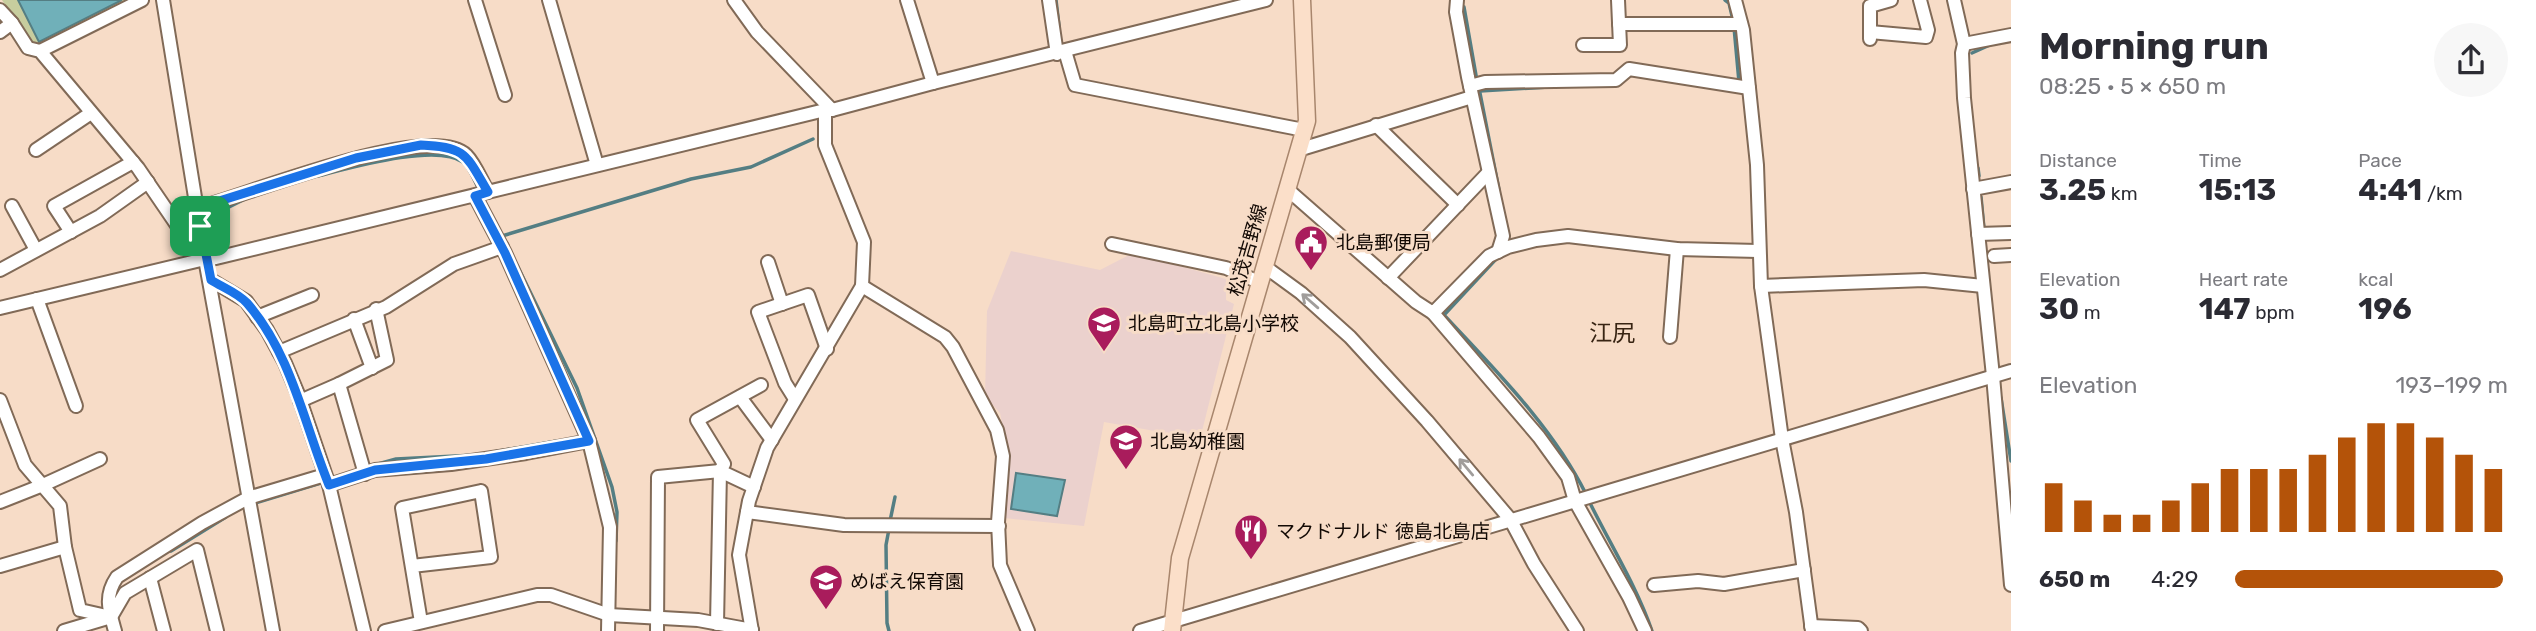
<!DOCTYPE html>
<meta charset="utf-8">
<style>
:root{--surface:#fff;--page:#f7f7f7;--text:#2b2b33;--muted:#7c7c81;--accent:#b45309}
body{margin:0;font-family:Rubik,"Noto Sans JP",sans-serif;background:var(--page);color:var(--text);height:100vh;display:flex;flex-direction:column;font-size:26px;white-space:nowrap}
*{box-sizing:border-box;margin:0}
p{font-size:23px;color:var(--muted)}
.icon{flex:none;width:38px;height:38px;fill:none;stroke:currentColor;stroke-width:2;stroke-linecap:round;stroke-linejoin:round}
.map{position:relative;flex:1;overflow:hidden}
.sheet{display:flex;flex-direction:column;background:var(--surface);width:525px}
.sheet>*{flex:none}
.pin{position:absolute;display:grid;place-items:center;width:60px;height:60px;color:#fff;margin:-30px;border-radius:14px;box-shadow:0 4px 10px #0006}
.round{display:grid;place-items:center;flex:none;width:74px;height:74px;border-radius:37px;background:var(--page)}
.headline{display:flex;align-items:center;justify-content:space-between;height:119px;padding:0 28px}
h1{font-size:38px;font-weight:700;line-height:52px}
.metrics{display:grid;grid-template-columns:repeat(3,1fr);gap:10px;height:119px;padding:7px 28px}
.metrics div{display:grid;align-content:center}
.metrics b{font-size:30px;font-weight:700}
.metrics small{font-size:19px;font-weight:400}
.metrics p{font-size:19px}
.chart{height:196px;padding:14px 28px}
.chart p{display:flex;justify-content:space-between}
.chart svg{width:100%;height:126px;margin-top:7px;stroke:var(--accent);stroke-width:6}
ul{padding:0 28px;list-style:none;font-size:23px}
li{display:grid;grid-template-columns:112px 84px 1fr;align-items:center;height:52px}
li i{height:18px;border-radius:9px;background:var(--accent)}
main{display:flex;flex:1;min-height:0}
.map>svg:first-child{display:block}
.education{fill:#ebd1cd}
.green{fill:#c7cd9e}
.water{fill:#70b0b9;stroke:#547e83;stroke-width:2}
.lines{fill:none;stroke-linecap:round;stroke-linejoin:round}
.stream{stroke:#547e83;stroke-width:3.5}
.minor-casing{stroke:#816a57;stroke-width:16}
.major-casing{stroke:#a8866d;stroke-width:19}
.minor{stroke:#fff;stroke-width:12}
.major{stroke:#fbdfc9;stroke-width:16}
.oneway{stroke:#a09d9b}
.route-casing{stroke:#fff;stroke-width:14}
.route{stroke:#1a73e8;stroke-width:9}
.labels{text-anchor:middle;stroke-width:6;stroke-linejoin:round;paint-order:stroke}
.poi-label{font-size:19px;fill:#120904;stroke:#f7dcc7;text-anchor:start}
.street-label{font-size:19px;fill:#120904;stroke:#f7dcc7}
.quarter-label{font-size:23px;fill:#382413;stroke:#f7dcc7}
</style>
<main>
<div class="map">
<svg width="2011" height="631" viewBox="0 0 2011 631">
<rect width="100%" height="100%" fill="#f7dcc7"/>
<!-- education -->
<polygon class="education" points="1011,251 1100,270 1133,253 1226,279 1226,300 1234,304 1200,439 1104,422 1084,526 1004,518 1009,456 1000,413 985,396 987,311"/>
<!-- green -->
<polygon class="green" points="2,0 129,0 34,46"/>
<!-- water -->
<g class="water">
<polygon points="18,0 122,0 39,42"/>
<polygon points="1016,473 1065,480 1057,516 1011,509"/>
</g>
<g class="lines">
<!-- stream -->
<g class="stream">
<polyline points="1056,0 1059,26"/>
<polyline points="1725,0 1729,3 1733,20"/>
<polyline points="1464,7 1477,81"/>
<polyline points="1734,27 1739,82"/>
<polyline points="1972,53 1992,44"/>
<polyline points="1479,88 1499,190"/>
<polyline points="1480,91 1549,87"/>
<polyline points="1978,168 1979,176"/>
<path d="M318,176C350,168 436,143 463,162C470,167 475,182 479,190"/>
<polyline points="1981,197 1984,229"/>
<polyline points="221,211 247,198"/>
<polyline points="502,236 691,179 751,167 813,139"/>
<path d="M1497,258L1444,315C1495,370 1552,426 1586,494"/>
<polyline points="517,265 577,388 594,436 612,487 617,512 616,541"/>
<polyline points="2001,398 2011,461"/>
<polyline points="493,452 557,441"/>
<polyline points="378,464 396,459 475,455"/>
<path d="M1589,501C1610,544 1636,585 1652,631"/>
<polyline points="252,504 324,482"/>
<polyline points="890,521 895,497"/>
<polyline points="889,529 886,545 887,623 889,631"/>
<polyline points="171,551 226,517"/>
</g>
<!-- minor casing -->
<g class="minor-casing">
<g id="minor">
<polyline points="163,0 205,259 273,631"/>
<polyline points="475,0 505,95"/>
<polyline points="549,0 597,165"/>
<polyline points="734,0 757,32 832,110"/>
<polyline points="907,0 933,83"/>
<polyline points="1049,0 1057,54"/>
<polyline points="1457,0 1456,12 1468,77 1503,236 1498,252"/>
<polyline points="1735,0 1743,30 1757,165 1761,286 1782,439 1796,512 1812,631"/>
<polyline points="1954,0 1964,44 1962,53 1964,98 1993,376 2011,585"/>
<polyline points="0,10 12,23 28,48 40,51 138,168 181,231 200,226"/>
<polyline points="1619,24 1741,24"/>
<polyline points="0,32 12,23"/>
<polyline points="1870,32 1926,37 1928,30 1920,0"/>
<polyline points="1870,39 1870,6 1891,0"/>
<polyline points="1964,44 2011,35"/>
<polyline points="1583,45 1620,45 1618,0"/>
<polyline points="40,51 142,0"/>
<polyline points="1065,51 1075,85 1304,130"/>
<polyline points="1470,86 1485,82 1616,80 1629,69 1749,88"/>
<polyline points="1376,125 1458,205"/>
<polyline points="36,150 91,113"/>
<polyline points="1298,150 1472,97"/>
<polyline points="1287,189 1416,302 1433,313 1489,256 1508,247 1536,240 1568,236 1677,249 1758,251"/>
<polyline points="1973,189 2011,182"/>
<polyline points="475,196 505,253 589,441 610,527 608,631"/>
<polyline points="12,206 36,250"/>
<path d="M197,208C246,196 429,120 466,155C475,164 482,182 488,192"/>
<polyline points="71,232 54,206 133,162"/>
<polyline points="1978,234 2011,233"/>
<polyline points="1112,244 1226,268 1259,282"/>
<polyline points="1994,256 2011,255"/>
<polyline points="768,262 782,304"/>
<polyline points="1264,266 1301,293 1350,337 1427,421 1510,519 1534,564 1577,631"/>
<polyline points="0,270 100,216 148,182"/>
<polyline points="1388,278 1488,173"/>
<polyline points="211,280 246,301 267,330 285,363 298,394 329,485 364,631"/>
<polyline points="862,286 945,337 953,347 997,430 1003,456 998,522 1000,565 1028,631"/>
<polyline points="1761,286 1924,280 1983,286"/>
<polyline points="37,299 76,406"/>
<polyline points="0,308 205,259 216,258 825,110 832,110 933,83 1266,0"/>
<polyline points="1433,313 1539,437 1568,477 1575,501 1629,597 1645,631"/>
<polyline points="257,317 312,295"/>
<polyline points="354,319 372,368"/>
<polyline points="1670,337 1677,249"/>
<polyline points="279,352 386,307 454,264 502,247"/>
<polyline points="339,384 387,360 376,309"/>
<polyline points="740,397 772,440"/>
<polyline points="795,399 785,383 758,312 808,295 827,349"/>
<polyline points="0,400 25,465 60,506 65,547 80,610 111,617"/>
<polyline points="300,401 339,384 365,474"/>
<polyline points="329,485 375,470 451,464 526,453 589,441"/>
<polyline points="0,502 43,485 100,459"/>
<polyline points="747,512 844,525 999,526"/>
<polyline points="0,566 65,547"/>
<polyline points="412,566 491,557 481,491 402,508 421,622"/>
<polyline points="150,578 164,631"/>
<polyline points="1654,585 1698,581 1724,584 1804,570"/>
<polyline points="717,624 720,471 724,464 697,420 761,385"/>
<polyline points="1811,626 1858,628 1861,631"/>
<polyline points="64,631 111,617 125,593 197,550 217,631"/>
<path d="M115,631C109,610 104,596 117,577L202,523L248,498L325,475"/>
<polyline points="385,631 537,595 551,595 609,615 698,620 752,630"/>
<polyline points="657,631 658,477 720,471 754,487"/>
<polyline points="752,631 739,555 749,501 767,448 862,286 864,242 825,145 825,110"/>
<polyline points="1140,631 2011,371"/>
</g>
</g>
<!-- major casing -->
<g class="major-casing">
<polyline id="major" points="1172,631 1180,558 1307,121 1302,0"/>
</g>
<!-- minor -->
<use href="#minor" class="minor"/>
<!-- major -->
<use href="#major" class="major"/>
</g>
<!-- one-way arrows -->
<defs><path id="oneway-shaft" d="M-6 0H5M1.5-3L5.5 0L1.5 3" fill="none" stroke-width="1.6" stroke-linecap="round" stroke-linejoin="round" transform="scale(1.75)"/></defs>
<g class="oneway">
<use href="#oneway-shaft" transform="translate(1310 301) rotate(-139)"/>
<use href="#oneway-shaft" transform="translate(1466 467) rotate(-130)"/>
</g>
<g class="lines">
<!-- route casing -->
<g class="route-casing">
<path id="route" d="M421,145C467,147 466,155 488,192L475,196L505,253L589,441L486,459L375,470L329,485C304,424 292,355 247,303C238,293 222,287 211,280L197,208L356,158Z"/>
</g>
<!-- route -->
<use href="#route" class="route"/>
</g>
<!-- icons -->
<defs>
<g id="civic-pin" transform="scale(1.75)"><path d="M0 17L-7.5 6A9.5 9.5 0 1 1 7.5 6Z" fill="#a91c5c" stroke="#f7dcc7"/><path d="M-.6-6.5H3V-4.5H.6V-3L4-1V1h2V6H-6V1h2V-1L-.6-3ZM-1.2 2.5V6h2.4V2.5Z" fill="#fff"/></g>
<g id="school-pin" transform="scale(1.75)"><path d="M0 17L-7.5 6A9.5 9.5 0 1 1 7.5 6Z" fill="#a91c5c" stroke="#f7dcc7"/><path d="M0-5L7-2L0 1L-7-2ZM-4 1L0 2.5L4 1V4Q0 6-4 4Z" fill="#fff"/></g>
<g id="restaurant-pin" transform="scale(1.75)"><path d="M0 17L-7.5 6A9.5 9.5 0 1 1 7.5 6Z" fill="#a91c5c" stroke="#f7dcc7"/><path d="M-5-6h1v4h1v-4h1v4h1v-4h1v5L-1.5 .5V6h-2V.5L-5-1ZM5-6V6H3V1.5H1.5Q1.5-4 5-6Z" fill="#fff"/></g>
</defs>
<g fill-rule="evenodd">
<use href="#civic-pin" x="1311" y="242"/>
<use href="#school-pin" x="1104" y="323"/>
<use href="#school-pin" x="1126" y="441"/>
<use href="#restaurant-pin" x="1251" y="531"/>
<use href="#school-pin" x="826" y="581"/>
</g>
<g class="labels">
<!-- poi labels -->
<g class="poi-label">
<text x="1336" y="249">北島郵便局</text>
<text x="1128" y="330">北島町立北島小学校</text>
<text x="1150" y="448">北島幼稚園</text>
<text x="1276" y="538">マクドナルド 徳島北島店</text>
<text x="850" y="588">めばえ保育園</text>
</g>
<!-- street labels -->
<g class="street-label">
<text transform="translate(1247 250) rotate(-74)" y="7">松茂吉野線</text>
</g>
<!-- quarter labels -->
<g class="quarter-label">
<text x="1612" y="341">江尻</text>
</g>
</g>
</svg>
<div class="pin" style="left:200px;top:226px;background:#1e9e55"><svg class="icon" aria-label="arrive" viewBox="0 0 24 24"><path d="M6 21V4h12l-3 4 3 4H6"/></svg></div>
</div>
<section class="sheet">
<div class="headline"><div><h1>Morning run</h1><p>08:25 · 5 × 650 m</p></div><a class="round"><svg class="icon" aria-label="share" viewBox="0 0 24 24"><path d="M12 15V3M7 8l5-5 5 5M5 13v7h14v-7"/></svg></a></div>
<div class="metrics">
<div><p>Distance</p><b>3.25<small> km</small></b></div>
<div><p>Time</p><b>15:13</b></div>
<div><p>Pace</p><b>4:41<small> /km</small></b></div>
</div>
<div class="metrics">
<div><p>Elevation</p><b>30<small> m</small></b></div>
<div><p>Heart rate</p><b>147<small> bpm</small></b></div>
<div><p>kcal</p><b>196</b></div>
</div>
<div class="chart"><p><span>Elevation</span>193–199 m</p>
<svg viewBox="0 0 160 44" preserveAspectRatio="none"><path d="M5 44V27M15 44V33M25 44V38M35 44V38M45 44V33M55 44V27M65 44V22M75 44V22M85 44V22M95 44V17M105 44V11M115 44V6M125 44V6M135 44V11M145 44V17M155 44V22"/></svg>
</div>
<ul>
<li><b>650 m</b>4:29<i style="width:98%"></i></li>
</ul>
</section>
</main>
